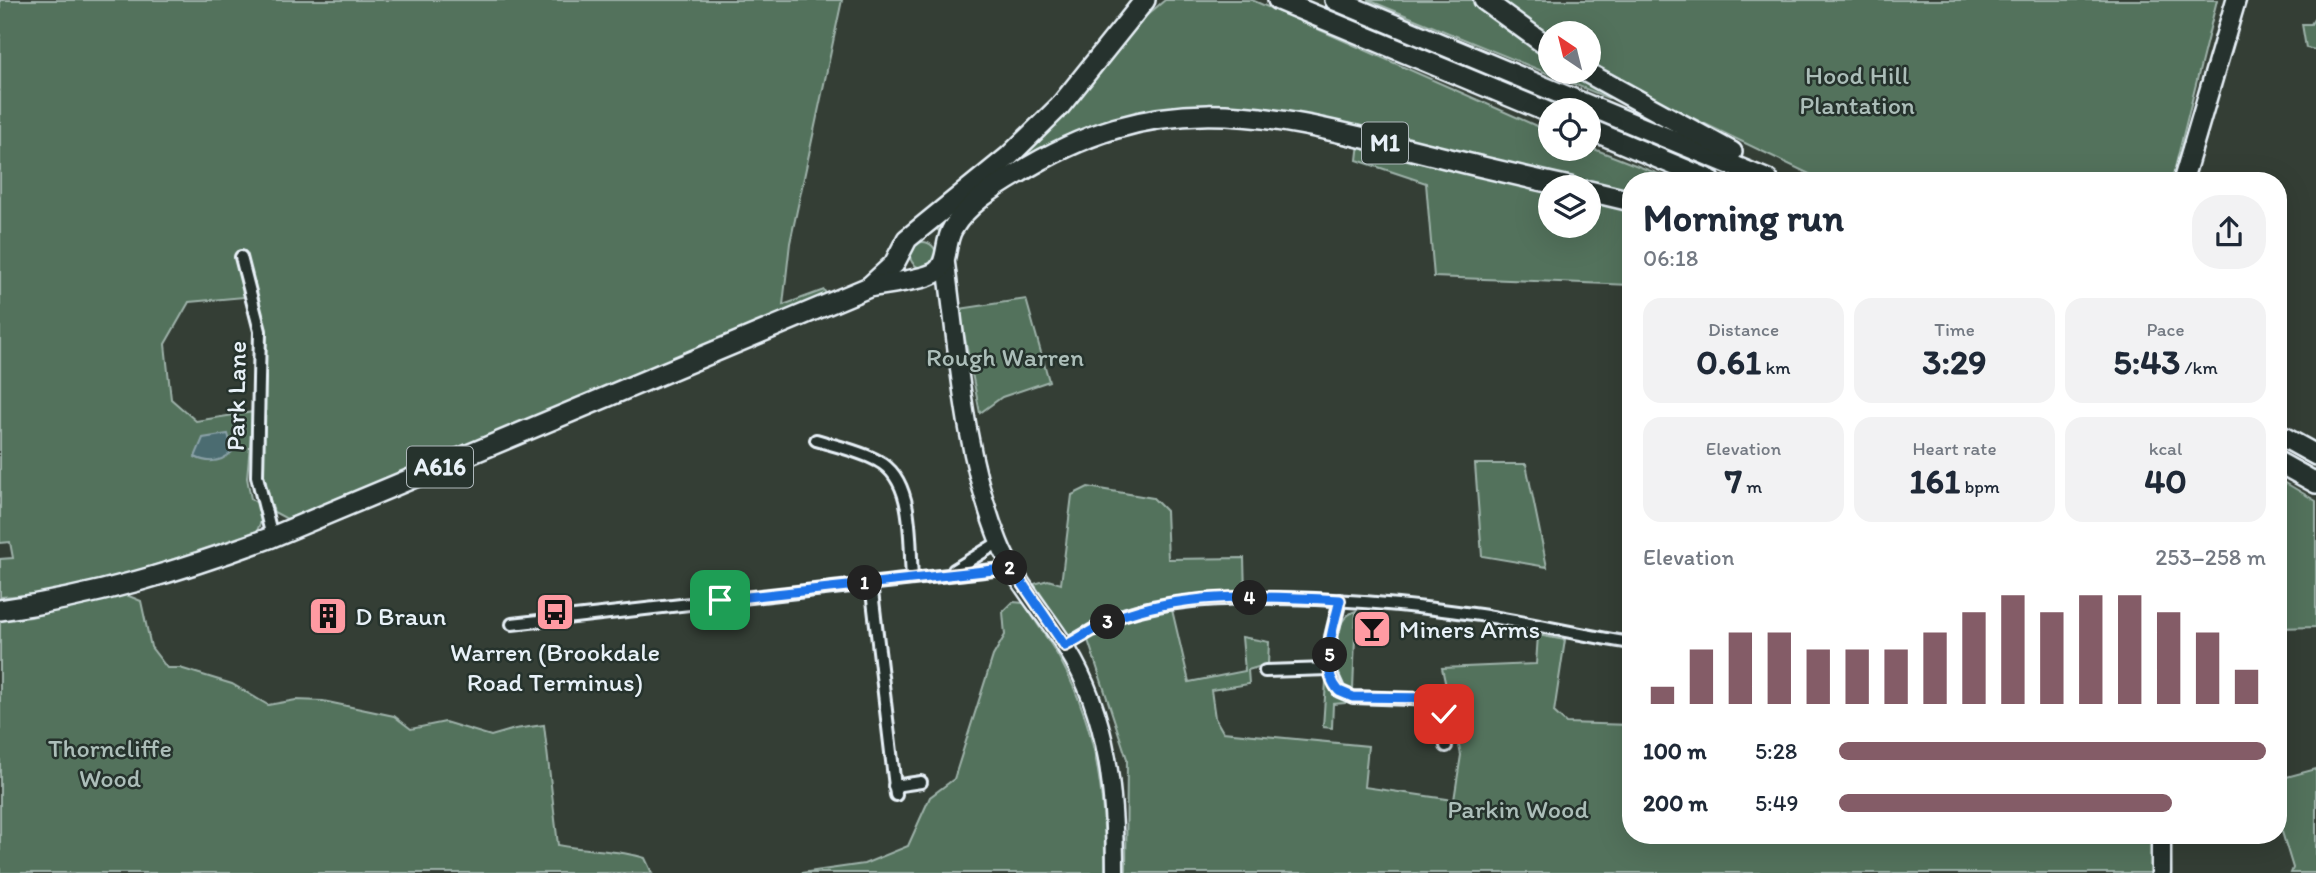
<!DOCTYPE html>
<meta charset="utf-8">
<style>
:root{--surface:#fff;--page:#f2f2f3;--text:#1f2937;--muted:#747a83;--accent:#845c67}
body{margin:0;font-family:Itim,sans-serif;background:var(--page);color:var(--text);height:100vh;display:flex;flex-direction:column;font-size:26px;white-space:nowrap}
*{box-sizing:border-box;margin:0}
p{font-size:23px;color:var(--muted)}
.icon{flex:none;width:38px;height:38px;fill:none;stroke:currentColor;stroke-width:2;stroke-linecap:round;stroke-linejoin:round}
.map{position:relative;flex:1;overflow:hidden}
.panel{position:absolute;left:1622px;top:172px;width:665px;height:672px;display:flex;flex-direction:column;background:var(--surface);border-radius:28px;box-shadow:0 7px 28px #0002}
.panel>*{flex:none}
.needle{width:46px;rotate:325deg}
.fabs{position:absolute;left:1538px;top:21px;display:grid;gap:14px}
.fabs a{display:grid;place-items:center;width:63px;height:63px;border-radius:50%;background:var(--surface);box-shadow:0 7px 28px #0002;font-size:35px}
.pin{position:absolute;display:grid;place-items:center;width:60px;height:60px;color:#fff;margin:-30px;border-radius:14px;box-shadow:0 4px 10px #0006}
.km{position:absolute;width:35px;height:35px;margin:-18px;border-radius:50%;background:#222;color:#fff;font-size:19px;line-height:35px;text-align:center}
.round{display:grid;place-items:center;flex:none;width:74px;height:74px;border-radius:28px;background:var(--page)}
.head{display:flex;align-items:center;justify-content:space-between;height:119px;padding:0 21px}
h1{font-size:38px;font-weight:700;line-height:52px}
.metrics{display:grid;grid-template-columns:repeat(3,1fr);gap:10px;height:119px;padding:7px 21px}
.metrics div{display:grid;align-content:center;border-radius:18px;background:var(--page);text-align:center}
.metrics b{font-size:35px;font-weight:700}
.metrics small{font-size:19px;font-weight:400}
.metrics p{font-size:19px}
.chart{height:196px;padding:14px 21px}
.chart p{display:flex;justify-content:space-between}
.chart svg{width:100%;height:126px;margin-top:7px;stroke:var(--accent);stroke-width:6}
ul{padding:0 21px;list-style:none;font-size:23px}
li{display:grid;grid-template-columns:112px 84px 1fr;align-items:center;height:52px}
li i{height:18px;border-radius:9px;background:var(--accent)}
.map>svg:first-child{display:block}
.green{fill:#53725b;stroke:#9eb2aa;stroke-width:2}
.water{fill:#4b6c71;stroke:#8aa1a7;stroke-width:2}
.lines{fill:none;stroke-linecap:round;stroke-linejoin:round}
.street-casing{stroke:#e8f1f8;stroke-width:16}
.secondary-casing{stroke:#e8f1f8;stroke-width:21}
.primary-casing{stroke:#e8f1f8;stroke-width:23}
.highway-casing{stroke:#e8f1f8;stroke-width:24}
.street{stroke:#26332d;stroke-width:10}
.secondary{stroke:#26332d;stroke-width:16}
.primary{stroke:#26332d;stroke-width:18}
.highway{stroke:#26332d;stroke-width:19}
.route-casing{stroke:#fff;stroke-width:14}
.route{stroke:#1a73e8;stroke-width:9}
.labels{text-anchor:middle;stroke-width:5;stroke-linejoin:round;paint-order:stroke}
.shield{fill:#26332d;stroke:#aeb8bb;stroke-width:2}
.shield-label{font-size:24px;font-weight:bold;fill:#e8f1f8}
.park-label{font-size:26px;fill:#acbeb9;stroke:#26332d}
.street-label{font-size:26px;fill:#e8f1f8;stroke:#26332d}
.poi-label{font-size:26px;fill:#e8f1f8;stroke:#26332d;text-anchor:start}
</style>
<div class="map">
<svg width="2316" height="873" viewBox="0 0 2316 873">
<rect width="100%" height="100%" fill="#343e35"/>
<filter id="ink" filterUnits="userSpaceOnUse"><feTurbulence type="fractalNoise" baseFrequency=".0143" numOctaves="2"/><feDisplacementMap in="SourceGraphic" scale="14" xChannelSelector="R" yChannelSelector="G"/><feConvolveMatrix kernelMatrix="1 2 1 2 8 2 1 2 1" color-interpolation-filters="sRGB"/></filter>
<g filter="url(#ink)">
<!-- green -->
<g class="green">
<path d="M0,0H842L790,243L783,305L824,290L827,296L287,519L274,512C266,489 259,462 260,437C261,391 273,340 255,296L189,302L165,344L171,399L196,421L253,412L247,478L251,499L259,504L262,519L257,531C178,557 83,594 0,597V559L13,558L10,542L0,543Z"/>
<polygon points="1165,0 1252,0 1550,132 1550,149 1589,147 1674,180 1631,180 1631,197 1291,114 1106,125 943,233 933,227 1053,127 1146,16"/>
<polygon points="1368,0 1474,0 1550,53 1550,72 1580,72 1613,97 1608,98"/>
<polygon points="1497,0 2217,0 2172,180 1822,180 1680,112 1589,62 1589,33 1550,33 1550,37"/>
<polygon points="2316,16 2316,50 2306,48 2302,24 2311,24"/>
<polygon points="1359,143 1550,191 1550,226 1589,226 1589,200 1631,211 1631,285 1434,277 1426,183 1357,160"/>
<circle cx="923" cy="255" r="13"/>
<polygon points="1026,299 1049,381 1002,397 980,413 959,309"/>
<polygon points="1475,464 1526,464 1547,567 1482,556"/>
<polygon points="2279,479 2316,501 2316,627 2279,628"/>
<polygon points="1088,487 1153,498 1166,511 1168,559 1244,558 1245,593 1169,597 1189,682 1245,671 1242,637 1269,642 1268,664 1248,670 1249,684 1211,690 1215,718 1223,732 1368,746 1364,787 1454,800 1461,755 1442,668 1536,664 1538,635 1565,640 1554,712 1566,723 1631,725 1631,835 2152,835 2153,873 1126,873 1127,759 1086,634 1073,642 1034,584 1048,580 1061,584 1072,495"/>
<path d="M124,594L141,601L151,647L167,668H180L232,684L268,705L296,700L323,701L394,716L411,729L445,722L491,736L515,729L544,725L558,845C587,851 617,849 645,858L652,873H0V621L31,617Z"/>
<path d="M1013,602L1024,603C1036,623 1051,642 1062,663C1097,728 1106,800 1105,873H801L864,864L908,846L930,797L954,779L993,656L1005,635L1003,612Z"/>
<path d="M1356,611L1353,690L1345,703L1333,704L1332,728L1323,727L1326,682L1339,677C1334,657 1332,618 1356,611Z"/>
<polygon points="2316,769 2316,873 2291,873 2293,868 2279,822 2279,779"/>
</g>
<!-- water -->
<path class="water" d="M228,434L233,451C222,462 209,464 195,457L203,438Z"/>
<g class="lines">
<!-- street casing -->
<g class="street-casing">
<g id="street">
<polyline points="241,257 260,331 257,476 272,537"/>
<path d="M816,440C836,446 860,451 878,461C915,480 909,542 912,577"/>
<polyline points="954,570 999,542"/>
<polyline points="871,583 896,795"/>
<polyline points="1340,600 1331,637 1329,669 1339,691 1353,697 1437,700 1444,714 1446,746"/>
<polyline points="512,624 1011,568"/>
<path d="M1065,646C1085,635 1104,621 1126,614C1166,601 1210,599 1252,598C1328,597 1404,604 1480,615C1530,623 1580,635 1631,643"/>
<polyline points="1265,671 1329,669"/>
<polyline points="894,786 921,782"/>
</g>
</g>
<!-- secondary casing -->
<g class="secondary-casing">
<path id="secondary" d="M945,256C958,351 963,452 999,542C1014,581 1045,613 1067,649C1109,716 1115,795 1115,873"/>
</g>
<!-- primary casing -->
<g class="primary-casing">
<g id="primary">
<polyline points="2183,180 2236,0"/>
<polyline points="2161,835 2161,873"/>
</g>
</g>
<!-- highway casing -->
<g class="highway-casing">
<g id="highway">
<polyline points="1278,0 1550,113"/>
<polyline points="1335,0 1768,180"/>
<polyline points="1484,0 1550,48"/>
<polyline points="1586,72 1732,152"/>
<polyline points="1589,129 1710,180"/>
<polyline points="1589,191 1631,201"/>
<polyline points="870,286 894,264 907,239 1009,156 1060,106 1145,0"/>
<polyline points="2278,434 2316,455"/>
<polyline points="2278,462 2316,483"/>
<path d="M0,610C94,597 183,570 272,537L869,287C885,284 925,280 936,272C949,263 944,242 953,228C967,205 993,188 1017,174C1155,88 1258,111 1405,148C1460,162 1515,175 1570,187"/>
</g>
</g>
<!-- street -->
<use href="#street" class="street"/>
<!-- secondary -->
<use href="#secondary" class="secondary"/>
<!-- primary -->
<use href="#primary" class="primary"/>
<!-- highway -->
<use href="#highway" class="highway"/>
</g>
</g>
<g class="lines" filter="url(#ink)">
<!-- route casing -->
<g class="route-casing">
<path id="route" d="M720,600L1012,568L1065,646C1086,635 1104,621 1127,614C1193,592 1271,596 1340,600C1334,626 1318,669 1339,691L1353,697L1432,698L1440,705L1444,714"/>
</g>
<!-- route -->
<use href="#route" class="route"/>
</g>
<!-- icons -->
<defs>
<g id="bus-square" transform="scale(2.0125)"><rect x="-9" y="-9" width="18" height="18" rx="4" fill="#ff9aa2" stroke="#26332d"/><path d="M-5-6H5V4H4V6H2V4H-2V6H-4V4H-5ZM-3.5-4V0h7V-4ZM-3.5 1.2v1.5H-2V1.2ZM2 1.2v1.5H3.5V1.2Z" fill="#111"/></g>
<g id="building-square" transform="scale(2.0125)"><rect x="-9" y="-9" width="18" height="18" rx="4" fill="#ff9aa2" stroke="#26332d"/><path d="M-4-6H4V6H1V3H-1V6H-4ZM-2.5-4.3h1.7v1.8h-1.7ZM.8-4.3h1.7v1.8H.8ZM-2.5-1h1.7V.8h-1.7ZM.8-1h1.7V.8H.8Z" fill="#111"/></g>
<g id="bar-square" transform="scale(2.0125)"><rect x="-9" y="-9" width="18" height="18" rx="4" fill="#ff9aa2" stroke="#26332d"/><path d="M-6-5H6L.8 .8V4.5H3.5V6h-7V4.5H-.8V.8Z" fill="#111"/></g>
</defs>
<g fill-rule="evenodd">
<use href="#bus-square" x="555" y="612"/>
<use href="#building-square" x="328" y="616"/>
<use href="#bar-square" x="1372" y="629"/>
</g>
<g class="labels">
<!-- shield labels -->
<g class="shield">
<rect x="1362" y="122.5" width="46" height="41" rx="5"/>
<rect x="407" y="446.5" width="66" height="41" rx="5"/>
</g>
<g class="shield-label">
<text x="1385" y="151">M1</text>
<text x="440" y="475">A616</text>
</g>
<!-- park labels -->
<g class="park-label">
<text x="1857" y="84">Hood Hill<tspan x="1857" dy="30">Plantation</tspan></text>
<text x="1005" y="366">Rough Warren</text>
<text x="110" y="757">Thorncliffe<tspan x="110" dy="30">Wood</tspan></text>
<text x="1518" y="818">Parkin Wood</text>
</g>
<!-- street labels -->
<g class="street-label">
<text transform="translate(236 396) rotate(-89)" y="9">Park Lane</text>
</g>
<!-- poi labels -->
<g class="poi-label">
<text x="355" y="625">D Braun</text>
<text x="1399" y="638">Miners Arms</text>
<text x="555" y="661" text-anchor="middle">Warren (Brookdale<tspan x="555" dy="30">Road Terminus)</tspan></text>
</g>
</g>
</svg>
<div class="fabs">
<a><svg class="needle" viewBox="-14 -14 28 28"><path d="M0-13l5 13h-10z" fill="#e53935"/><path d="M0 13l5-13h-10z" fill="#747a83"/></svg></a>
<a><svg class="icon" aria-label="locate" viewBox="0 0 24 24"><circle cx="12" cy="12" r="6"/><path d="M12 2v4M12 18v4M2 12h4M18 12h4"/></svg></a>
<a><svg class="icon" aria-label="layers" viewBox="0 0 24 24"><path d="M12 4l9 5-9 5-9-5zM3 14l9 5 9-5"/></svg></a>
</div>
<div class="pin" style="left:720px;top:600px;background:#1e9e55"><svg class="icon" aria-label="arrive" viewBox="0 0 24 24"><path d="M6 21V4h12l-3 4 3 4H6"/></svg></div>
<div class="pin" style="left:1444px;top:714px;background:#d93025"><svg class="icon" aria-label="check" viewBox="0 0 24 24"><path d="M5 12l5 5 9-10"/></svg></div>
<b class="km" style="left:865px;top:583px">1</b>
<b class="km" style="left:1010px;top:568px">2</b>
<b class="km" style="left:1108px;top:622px">3</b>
<b class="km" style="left:1250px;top:598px">4</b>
<b class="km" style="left:1330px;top:655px">5</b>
<section class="panel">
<div class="head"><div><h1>Morning run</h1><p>06:18</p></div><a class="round"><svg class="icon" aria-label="share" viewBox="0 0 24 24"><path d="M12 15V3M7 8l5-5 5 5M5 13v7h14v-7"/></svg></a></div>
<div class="metrics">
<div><p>Distance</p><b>0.61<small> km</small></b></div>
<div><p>Time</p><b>3:29</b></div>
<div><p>Pace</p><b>5:43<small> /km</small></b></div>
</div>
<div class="metrics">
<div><p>Elevation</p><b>7<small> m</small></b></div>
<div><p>Heart rate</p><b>161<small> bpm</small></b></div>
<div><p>kcal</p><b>40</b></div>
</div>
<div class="chart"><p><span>Elevation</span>253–258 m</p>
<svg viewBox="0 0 160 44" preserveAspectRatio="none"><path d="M5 44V38M15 44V25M25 44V19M35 44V19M45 44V25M55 44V25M65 44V25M75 44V19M85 44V12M95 44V6M105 44V12M115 44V6M125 44V6M135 44V12M145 44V19M155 44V32"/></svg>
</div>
<ul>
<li><b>100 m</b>5:28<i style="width:100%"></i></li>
<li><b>200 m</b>5:49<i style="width:78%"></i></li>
</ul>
</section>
</div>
